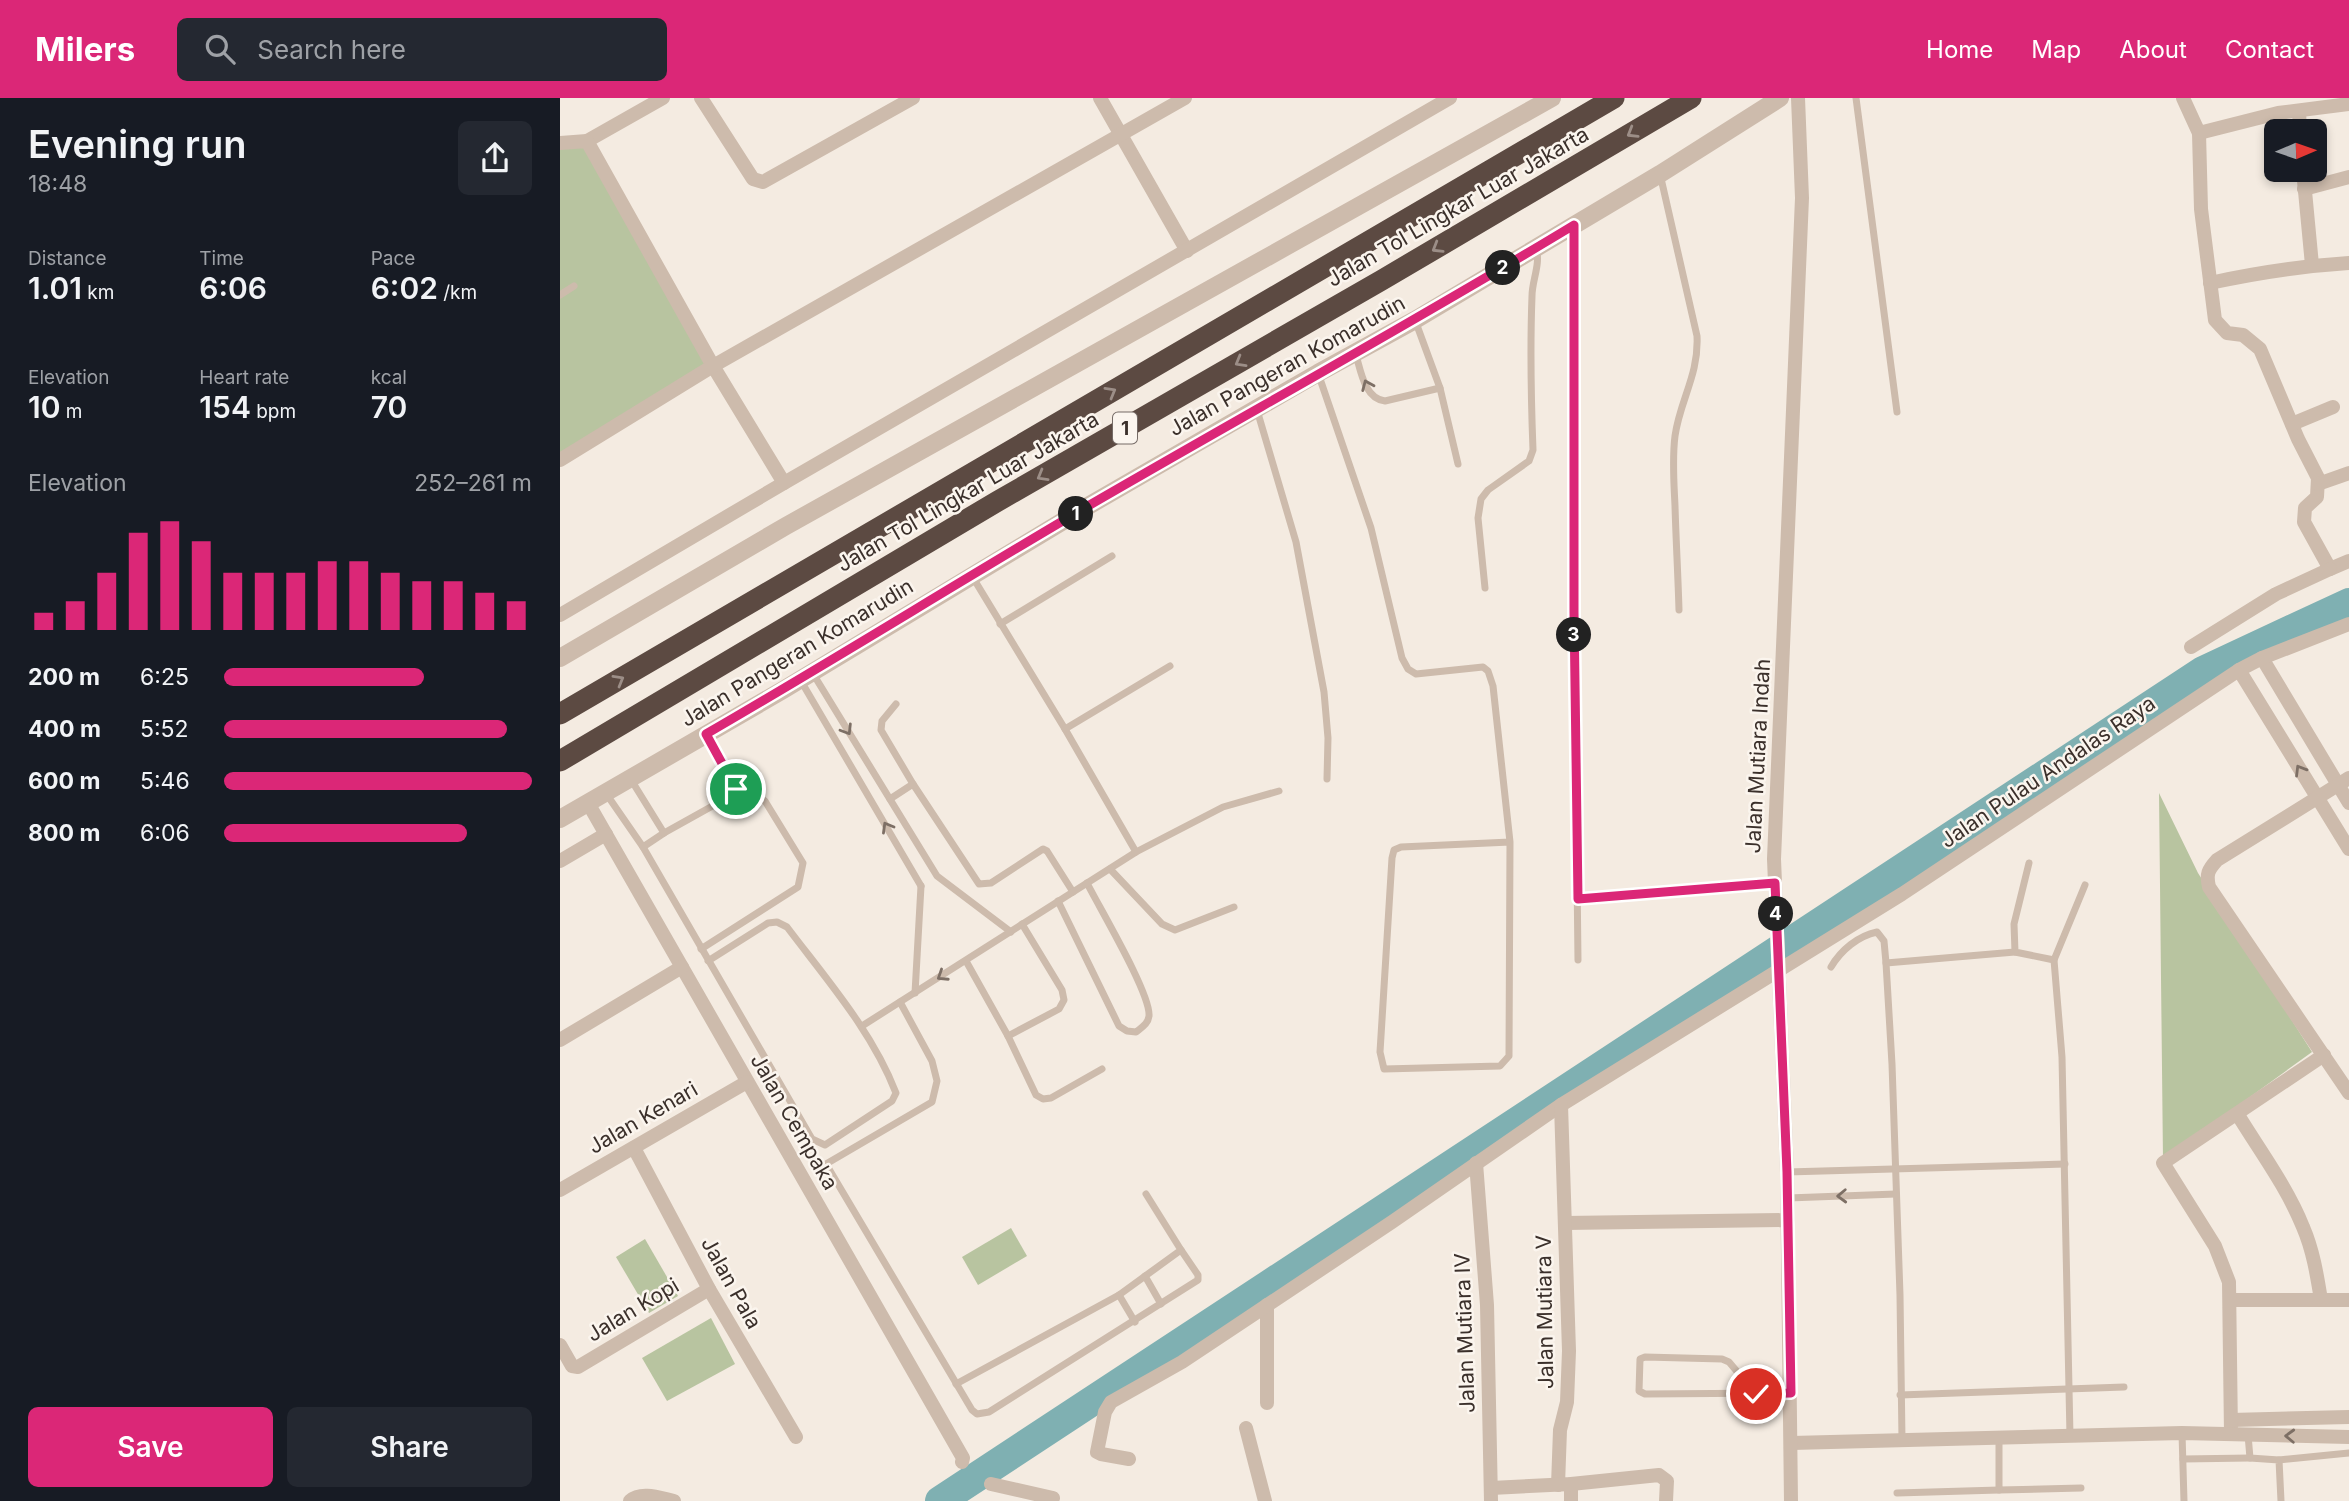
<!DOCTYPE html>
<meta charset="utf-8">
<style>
:root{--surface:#171b24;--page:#242831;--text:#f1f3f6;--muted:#9ea1a6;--accent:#db2777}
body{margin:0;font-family:Inter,sans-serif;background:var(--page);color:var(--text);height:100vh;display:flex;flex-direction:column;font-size:26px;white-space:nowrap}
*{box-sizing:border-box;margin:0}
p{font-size:23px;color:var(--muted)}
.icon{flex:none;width:38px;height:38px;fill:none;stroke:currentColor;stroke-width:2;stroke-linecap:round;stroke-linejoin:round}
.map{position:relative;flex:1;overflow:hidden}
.drawer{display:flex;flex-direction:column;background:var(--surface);width:560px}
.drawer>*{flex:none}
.needle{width:46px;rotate:88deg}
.fabs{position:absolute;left:1704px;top:21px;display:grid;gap:14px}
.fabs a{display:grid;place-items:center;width:63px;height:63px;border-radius:10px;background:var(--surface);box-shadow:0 4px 10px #0003;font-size:35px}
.pin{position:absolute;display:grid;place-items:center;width:60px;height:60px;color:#fff;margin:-30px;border:4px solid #fff;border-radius:50%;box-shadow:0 2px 7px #0007}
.km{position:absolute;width:35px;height:35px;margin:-18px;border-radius:50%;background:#222;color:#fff;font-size:19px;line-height:35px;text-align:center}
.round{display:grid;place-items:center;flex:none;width:74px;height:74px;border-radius:10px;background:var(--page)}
.overview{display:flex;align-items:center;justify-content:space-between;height:119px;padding:0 28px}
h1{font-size:38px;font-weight:600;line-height:52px}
.metrics{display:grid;grid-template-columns:repeat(3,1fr);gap:10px;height:119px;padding:7px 28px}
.metrics div{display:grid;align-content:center}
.metrics b{font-size:30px;font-weight:600}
.metrics small{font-size:19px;font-weight:400}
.metrics p{font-size:19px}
.chart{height:196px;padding:14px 28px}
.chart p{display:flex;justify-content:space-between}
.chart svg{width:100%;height:126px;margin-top:7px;stroke:var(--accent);stroke-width:6}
.button{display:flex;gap:14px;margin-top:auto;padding:14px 28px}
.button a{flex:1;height:80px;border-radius:10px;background:var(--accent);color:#fff;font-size:28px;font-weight:600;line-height:80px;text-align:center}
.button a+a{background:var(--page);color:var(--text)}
ul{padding:0 28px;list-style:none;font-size:23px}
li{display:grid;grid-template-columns:112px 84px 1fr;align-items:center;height:52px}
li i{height:18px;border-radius:9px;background:var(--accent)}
header{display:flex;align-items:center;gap:42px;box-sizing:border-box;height:98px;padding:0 35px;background:var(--accent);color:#fff}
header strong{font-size:33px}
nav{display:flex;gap:38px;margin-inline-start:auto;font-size:24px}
.search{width:490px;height:63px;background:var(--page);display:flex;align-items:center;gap:18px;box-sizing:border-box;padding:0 24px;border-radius:10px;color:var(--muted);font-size:26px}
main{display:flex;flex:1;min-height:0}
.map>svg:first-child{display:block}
.green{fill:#b8c4a0}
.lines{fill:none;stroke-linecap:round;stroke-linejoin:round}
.river{stroke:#7fb0b2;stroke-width:30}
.service{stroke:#cdbbac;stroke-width:7}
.minor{stroke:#cdbbac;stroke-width:14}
.tertiary{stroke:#cdbbac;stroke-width:18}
.motorway{stroke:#5c4a42;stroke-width:21}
.oneway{stroke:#9c8e87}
.oneway2{stroke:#7d6f65}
.route-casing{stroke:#fff;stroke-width:14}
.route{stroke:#db2777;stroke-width:9}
.labels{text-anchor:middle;stroke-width:5;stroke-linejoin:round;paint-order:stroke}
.shield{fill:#fbf5ee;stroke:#756b66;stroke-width:2}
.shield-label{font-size:19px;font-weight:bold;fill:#3b302b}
.street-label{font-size:21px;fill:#3b302b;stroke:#fbf5ee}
</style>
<header>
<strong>Milers</strong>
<div class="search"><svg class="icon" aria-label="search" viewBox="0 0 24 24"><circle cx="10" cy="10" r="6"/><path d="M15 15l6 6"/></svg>Search here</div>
<nav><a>Home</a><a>Map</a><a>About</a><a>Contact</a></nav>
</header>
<main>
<section class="drawer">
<div class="overview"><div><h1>Evening run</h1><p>18:48</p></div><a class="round"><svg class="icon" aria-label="share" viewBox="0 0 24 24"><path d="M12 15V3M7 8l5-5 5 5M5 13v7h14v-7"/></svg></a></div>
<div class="metrics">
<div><p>Distance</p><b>1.01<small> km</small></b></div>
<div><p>Time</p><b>6:06</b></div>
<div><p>Pace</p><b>6:02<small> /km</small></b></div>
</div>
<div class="metrics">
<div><p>Elevation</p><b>10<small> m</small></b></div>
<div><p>Heart rate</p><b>154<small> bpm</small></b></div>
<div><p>kcal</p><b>70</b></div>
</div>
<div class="chart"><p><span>Elevation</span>252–261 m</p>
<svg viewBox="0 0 160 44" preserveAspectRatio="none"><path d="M5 44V38M15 44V34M25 44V24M35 44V10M45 44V6M55 44V13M65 44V24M75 44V24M85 44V24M95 44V20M105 44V20M115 44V24M125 44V27M135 44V27M145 44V31M155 44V34"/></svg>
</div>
<ul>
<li><b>200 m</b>6:25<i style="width:65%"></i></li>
<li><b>400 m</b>5:52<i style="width:92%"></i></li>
<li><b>600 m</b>5:46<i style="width:100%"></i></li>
<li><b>800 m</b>6:06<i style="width:79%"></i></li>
</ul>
<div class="button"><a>Save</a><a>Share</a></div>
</section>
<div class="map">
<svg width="1789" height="1403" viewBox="0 0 1789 1403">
<rect width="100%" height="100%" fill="#f4ebe1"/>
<!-- green -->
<g class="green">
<polygon points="27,43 153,268 0,362 0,45"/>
<polygon points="1599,695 1638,775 1752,954 1603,1062"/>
<polygon points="451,1130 467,1158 418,1187 402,1159"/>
<polygon points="85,1141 118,1198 89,1215 56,1159"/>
<polygon points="151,1220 175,1266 107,1303 82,1260"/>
</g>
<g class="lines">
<!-- river -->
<polyline class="river" points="380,1403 1643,573 1789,505"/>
<!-- service -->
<g class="service">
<polyline points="1296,0 1337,314"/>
<path d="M1100,76L1137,238C1139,277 1120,302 1115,338C1112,361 1114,385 1115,408C1116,443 1118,477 1119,512"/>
<polyline points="1014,128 1014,514 1018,862"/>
<polyline points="0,197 14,188"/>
<polyline points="855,222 880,290 898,366"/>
<path d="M796,257C801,274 805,301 825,303L880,290"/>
<polyline points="758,275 811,430 842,560 848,571 856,576 923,569 928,573 933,588 950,744 949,958 940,968 824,971 820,954 832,760 834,752 841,749 950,744"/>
<polyline points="697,312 736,444 764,594 768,640 767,681"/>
<polyline points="412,478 505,631 576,754"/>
<path d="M925,490L918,420L921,401L928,392L969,363L973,352C971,300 970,250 972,198C972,182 981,166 976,150"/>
<polyline points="440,526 552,458"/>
<polyline points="252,574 377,778 451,834"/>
<polyline points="241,583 361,788"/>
<polyline points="336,606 322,623 321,632 353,686 419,786 431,785 483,751 487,753 513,794"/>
<polyline points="505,631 610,568"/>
<polyline points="70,680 104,735 83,749"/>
<path d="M45,694L83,749L252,1041L265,1047L332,1003L336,995C312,933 267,882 227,829L217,824L208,825L148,863"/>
<polyline points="330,701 353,686"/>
<polyline points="104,735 174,696 176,691 146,637"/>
<polyline points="1469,765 1454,826 1455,854 1494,862 1502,959 1510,1338"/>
<polyline points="550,771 602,826 615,832 674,809"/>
<polyline points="1018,801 1215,785"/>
<path d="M498,803L559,928L567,933L576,934C582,929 588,926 589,918C591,896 539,809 527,785"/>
<polyline points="141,851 238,789 243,765 205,703 194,695 175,693"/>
<polyline points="1494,862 1525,787"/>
<polyline points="406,863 448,938 499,911 504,902 502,892 462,826"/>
<path d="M1271,869C1281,852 1298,838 1317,834L1324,843L1326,865"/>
<polyline points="355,895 361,788"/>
<polyline points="340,904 372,963 377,983 372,1004 266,1066 412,1312 417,1316 429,1314 638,1182 638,1177 621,1152"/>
<polyline points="302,928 576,754 663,709 719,693"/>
<polyline points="448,938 476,997 483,1001 491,1000 542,971"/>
<polyline points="1227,1074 1505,1066"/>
<polyline points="1228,1100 1336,1096"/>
<polyline points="585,1178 601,1206"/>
<polyline points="559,1197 575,1224"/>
<polyline points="396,1286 559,1197 621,1152 586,1096"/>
<polyline points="1196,1296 1169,1264 1162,1261 1085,1259 1080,1261 1079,1293 1085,1296 1231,1295"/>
<polyline points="1340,1297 1564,1289"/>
<polyline points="1622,1335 1624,1403"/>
<polyline points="1688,1337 1690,1360 1719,1362 1721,1403"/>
<polyline points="1439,1340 1439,1392 1521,1390"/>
<polyline points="1342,1342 1340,1197 1332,966 1326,865 1455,854"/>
<polyline points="1623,1361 1690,1360"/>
<polyline points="1719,1362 1789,1355"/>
<polyline points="1337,1395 1439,1392"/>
</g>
<!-- minor -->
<g class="minor">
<polyline points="141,0 193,81 203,84 353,0"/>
<polyline points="540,0 627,153"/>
<polyline points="1623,0 1639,35 1641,111 1655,222 1667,235 1683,237 1700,251 1738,341 1758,380 1757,399 1745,410 1744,424 1770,471 1789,463"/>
<polyline points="1739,13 1740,33"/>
<polyline points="1639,35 1718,15 1789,6"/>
<polyline points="27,43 103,0"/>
<polyline points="0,45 27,43 153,268 224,385"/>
<polyline points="1743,72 1752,167"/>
<polyline points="1744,91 1789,79"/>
<path d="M1650,185C1696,175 1742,168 1789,165"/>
<polyline points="1732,326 1773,309"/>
<polyline points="0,362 153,268 625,0"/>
<polyline points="1758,386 1789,375"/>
<polyline points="0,517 224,385 890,0"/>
<polyline points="1631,549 1716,496 1770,471"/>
<polyline points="1702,560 1789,705"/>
<polyline points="1679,572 1789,751"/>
<path d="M1789,680L1657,762C1648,772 1646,776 1649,789L1789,995"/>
<polyline points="28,705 403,1360 402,1364"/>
<polyline points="0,763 46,736"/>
<polyline points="0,942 122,869"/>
<path d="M1678,1017C1700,1053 1727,1089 1743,1129C1753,1152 1757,1177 1761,1202"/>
<polyline points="74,1050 149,1191 236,1339"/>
<polyline points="916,1065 927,1207 931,1403"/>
<polyline points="0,1092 187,984"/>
<polyline points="1005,1125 1228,1122"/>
<polyline points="1670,1202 1789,1202"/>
<polyline points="707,1207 707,1305"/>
<polyline points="0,1247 12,1268 18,1269 149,1191"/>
<polyline points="1671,1322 1789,1319"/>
<polyline points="686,1330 705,1403"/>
<polyline points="1671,1336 1669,1184 1655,1148 1603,1065 1764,957"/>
<polyline points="1232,1345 1622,1335 1789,1339"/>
<polyline points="569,1361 541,1356 537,1354 545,1314 551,1304 622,1264 832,1124 1001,1007 1342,796 1679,572 1702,560 1789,526"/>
<polyline points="431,1386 493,1400"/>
<polyline points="1011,1386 1011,1403"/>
<polyline points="998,1387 1000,1332 1007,1304 1009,1253 1001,1007"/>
<polyline points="931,1390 1011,1386 1099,1377 1107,1383 1106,1403"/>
<path d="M70,1403C81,1393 100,1400 114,1403"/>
<polyline points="1231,1403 1227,1074 1214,761 1242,100 1238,0"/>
</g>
<!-- tertiary -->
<g class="tertiary">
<polyline points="0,560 226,428 992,0"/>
<polyline points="0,721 223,592 528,408 758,275 855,222 1100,76 1220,0"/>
</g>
<!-- motorway -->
<g class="motorway">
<polyline points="0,616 1054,0"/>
<polyline points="0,663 438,403 822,182 1131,0"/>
</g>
</g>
<!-- one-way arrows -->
<defs><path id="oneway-chevron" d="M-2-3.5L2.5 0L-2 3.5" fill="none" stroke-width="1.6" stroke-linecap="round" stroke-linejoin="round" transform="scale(1.75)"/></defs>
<g class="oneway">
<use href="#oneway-chevron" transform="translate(1072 35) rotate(149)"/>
<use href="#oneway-chevron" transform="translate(877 150) rotate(149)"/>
<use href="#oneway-chevron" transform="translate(680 264) rotate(150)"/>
<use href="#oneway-chevron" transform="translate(551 294) rotate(-30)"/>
<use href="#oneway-chevron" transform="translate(482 378) rotate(150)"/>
<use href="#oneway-chevron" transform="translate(59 582) rotate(-30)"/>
</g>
<g class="oneway2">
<use href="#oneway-chevron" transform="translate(807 287) rotate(-113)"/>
<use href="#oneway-chevron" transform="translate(287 632) rotate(58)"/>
<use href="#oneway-chevron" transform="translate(1740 672) rotate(-121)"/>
<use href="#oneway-chevron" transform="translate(327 729) rotate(-120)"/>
<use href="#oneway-chevron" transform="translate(382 878) rotate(147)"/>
<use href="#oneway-chevron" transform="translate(1282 1098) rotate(178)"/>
<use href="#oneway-chevron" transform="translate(1730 1338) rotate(-178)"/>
</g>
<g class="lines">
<!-- route casing -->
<g class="route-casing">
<path id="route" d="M176,691L146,636C274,562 400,483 528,408C690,314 854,224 1014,127V514L1018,801L1215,785L1227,1074L1231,1295L1196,1296"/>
</g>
<!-- route -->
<use href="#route" class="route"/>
</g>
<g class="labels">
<!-- shield labels -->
<rect class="shield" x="553" y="314.5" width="24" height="31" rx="5"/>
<g class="shield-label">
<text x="565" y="337">1</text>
</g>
<!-- street labels -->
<g class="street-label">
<text transform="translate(898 109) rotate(-30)" y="7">Jalan Tol Lingkar Luar Jakarta</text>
<text transform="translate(727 268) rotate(-29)" y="7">Jalan Pangeran Komarudin</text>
<text transform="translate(408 394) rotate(-30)" y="7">Jalan Tol Lingkar Luar Jakarta</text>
<text transform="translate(237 555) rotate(-31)" y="7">Jalan Pangeran Komarudin</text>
<text transform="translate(1198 658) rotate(-87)" y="7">Jalan Mutiara Indah</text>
<text transform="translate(1488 674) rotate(-34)" y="7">Jalan Pulau Andalas Raya</text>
<text transform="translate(83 1020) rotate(-30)" y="7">Jalan Kenari</text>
<text transform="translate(234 1024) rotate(60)" y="7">Jalan Cempaka</text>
<text transform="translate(171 1185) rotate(61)" y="7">Jalan Pala</text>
<text transform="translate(73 1212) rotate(-31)" y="7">Jalan Kopi</text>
<text transform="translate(985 1214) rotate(-91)" y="7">Jalan Mutiara V</text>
<text transform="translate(905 1235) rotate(-92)" y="7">Jalan Mutiara IV</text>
</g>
</g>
</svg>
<div class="fabs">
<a><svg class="needle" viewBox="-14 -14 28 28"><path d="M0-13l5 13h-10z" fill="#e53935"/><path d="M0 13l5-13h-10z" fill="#9ea1a6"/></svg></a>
</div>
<div class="pin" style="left:176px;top:691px;background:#1e9e55"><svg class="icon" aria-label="arrive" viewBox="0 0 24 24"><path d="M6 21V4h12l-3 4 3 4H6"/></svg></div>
<div class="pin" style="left:1196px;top:1296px;background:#d93025"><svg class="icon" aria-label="check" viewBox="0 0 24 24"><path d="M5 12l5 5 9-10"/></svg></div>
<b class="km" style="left:516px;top:416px">1</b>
<b class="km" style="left:943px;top:170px">2</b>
<b class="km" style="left:1014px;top:537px">3</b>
<b class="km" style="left:1216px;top:816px">4</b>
</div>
</main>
